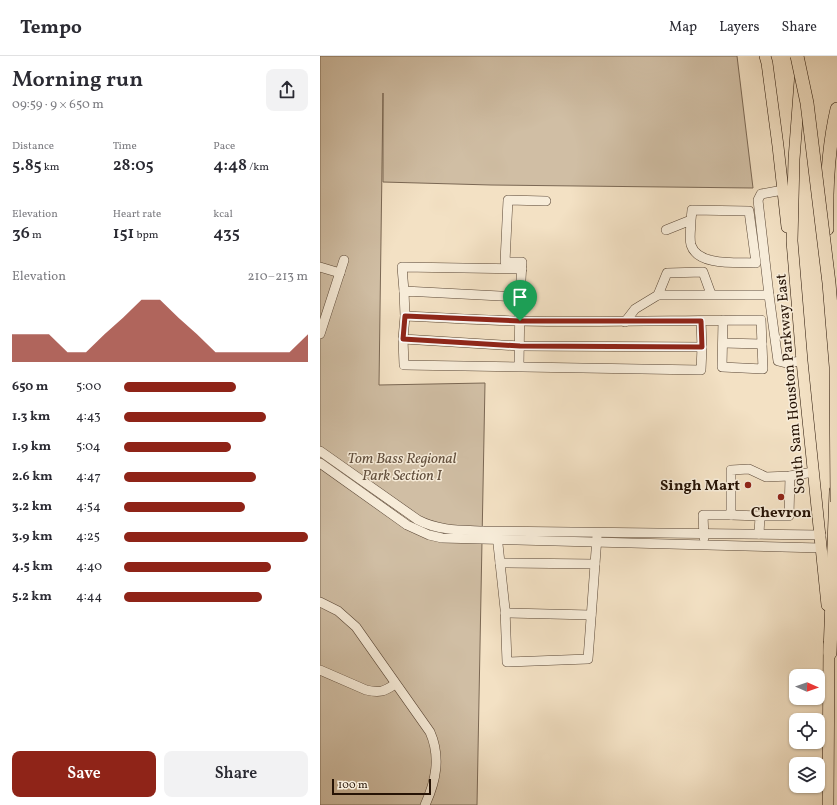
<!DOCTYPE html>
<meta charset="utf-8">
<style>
:root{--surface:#fff;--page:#f2f2f3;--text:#2b2b33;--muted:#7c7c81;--line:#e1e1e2;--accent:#8f2418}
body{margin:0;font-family:Vollkorn,serif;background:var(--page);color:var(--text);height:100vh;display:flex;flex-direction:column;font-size:15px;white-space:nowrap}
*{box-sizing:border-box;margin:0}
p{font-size:13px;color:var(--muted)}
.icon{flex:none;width:22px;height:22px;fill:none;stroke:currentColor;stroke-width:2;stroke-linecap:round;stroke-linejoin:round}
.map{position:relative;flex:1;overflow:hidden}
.sheet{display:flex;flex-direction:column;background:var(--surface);width:320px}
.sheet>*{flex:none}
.needle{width:26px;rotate:92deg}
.fabs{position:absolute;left:469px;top:613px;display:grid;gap:8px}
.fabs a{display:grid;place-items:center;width:36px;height:36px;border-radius:8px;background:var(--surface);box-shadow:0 1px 3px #0004;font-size:20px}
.scale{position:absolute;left:12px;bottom:10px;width:99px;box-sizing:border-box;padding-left:4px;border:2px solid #261305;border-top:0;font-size:11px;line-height:14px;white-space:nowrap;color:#261305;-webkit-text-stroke:3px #f7ecd9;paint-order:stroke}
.pin{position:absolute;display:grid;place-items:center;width:34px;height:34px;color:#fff;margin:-41px -17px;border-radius:50% 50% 50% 0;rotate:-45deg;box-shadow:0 0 4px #0007}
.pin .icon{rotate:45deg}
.round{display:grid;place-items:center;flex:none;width:42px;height:42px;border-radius:8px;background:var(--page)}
.overview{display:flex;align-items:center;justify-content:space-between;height:68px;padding:0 12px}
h1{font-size:22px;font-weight:600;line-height:30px}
.figures{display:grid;grid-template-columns:repeat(3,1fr);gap:6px;height:68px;padding:4px 12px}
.figures div{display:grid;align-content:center}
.figures b{font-size:17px;font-weight:600}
.figures small{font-size:11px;font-weight:400}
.figures p{font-size:11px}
.chart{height:112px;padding:8px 12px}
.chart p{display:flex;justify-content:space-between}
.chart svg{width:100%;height:72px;margin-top:4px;fill:var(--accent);opacity:.7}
.action{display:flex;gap:8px;margin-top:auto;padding:8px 12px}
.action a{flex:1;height:46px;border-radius:8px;background:var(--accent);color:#fff;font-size:16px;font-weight:600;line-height:46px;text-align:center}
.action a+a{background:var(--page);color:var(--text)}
ul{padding:0 12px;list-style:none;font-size:13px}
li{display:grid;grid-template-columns:64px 48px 1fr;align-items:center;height:30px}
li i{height:10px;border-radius:5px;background:var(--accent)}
header{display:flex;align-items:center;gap:24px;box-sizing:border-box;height:56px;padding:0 20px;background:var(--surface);border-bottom:1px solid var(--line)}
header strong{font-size:19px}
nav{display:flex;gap:22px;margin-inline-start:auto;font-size:14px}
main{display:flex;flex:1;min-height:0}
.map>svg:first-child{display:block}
.green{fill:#d0bea4;stroke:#7b6854}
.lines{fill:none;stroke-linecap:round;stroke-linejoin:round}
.minor-casing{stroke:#594635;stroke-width:10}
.major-casing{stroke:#261305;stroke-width:12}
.highway-casing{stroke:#261305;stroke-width:14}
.minor{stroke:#f7ecd9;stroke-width:9}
.major{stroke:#f3e1c4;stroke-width:11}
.highway{stroke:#f3e1c4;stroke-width:13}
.highway-bridge-casing{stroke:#261305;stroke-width:14;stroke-linecap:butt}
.highway-bridge{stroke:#f3e1c4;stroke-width:13}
.route-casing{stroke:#fff;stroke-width:8}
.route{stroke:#8f2418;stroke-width:5}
.poi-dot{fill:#8f2418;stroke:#f7ecd9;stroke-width:1.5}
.labels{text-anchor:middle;stroke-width:3;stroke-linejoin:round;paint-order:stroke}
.street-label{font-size:15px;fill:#261305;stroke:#f7ecd9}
.park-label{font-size:15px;font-style:italic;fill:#624f3d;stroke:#f7ecd9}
.poi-label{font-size:15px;font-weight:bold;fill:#261305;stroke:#f7ecd9;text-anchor:end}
</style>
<header>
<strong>Tempo</strong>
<nav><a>Map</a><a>Layers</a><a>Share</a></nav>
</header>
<main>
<section class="sheet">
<div class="overview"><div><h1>Morning run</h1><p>09:59 · 9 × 650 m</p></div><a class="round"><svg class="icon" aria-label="share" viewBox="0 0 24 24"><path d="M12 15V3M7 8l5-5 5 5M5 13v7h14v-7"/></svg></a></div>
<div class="figures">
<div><p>Distance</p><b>5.85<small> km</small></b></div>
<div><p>Time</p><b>28:05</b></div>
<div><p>Pace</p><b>4:48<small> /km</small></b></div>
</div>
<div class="figures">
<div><p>Elevation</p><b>36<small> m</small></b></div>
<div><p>Heart rate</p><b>151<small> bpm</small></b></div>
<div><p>kcal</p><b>435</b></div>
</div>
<div class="chart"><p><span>Elevation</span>210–213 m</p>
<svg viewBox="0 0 160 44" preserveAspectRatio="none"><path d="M0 44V27L10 27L20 27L30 38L40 38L50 27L60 17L70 6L80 6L90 17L100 27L110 38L120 38L130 38L140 38L150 38L160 27V44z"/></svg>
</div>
<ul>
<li><b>650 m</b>5:00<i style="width:61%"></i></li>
<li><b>1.3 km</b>4:43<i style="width:77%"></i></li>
<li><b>1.9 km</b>5:04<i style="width:58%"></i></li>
<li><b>2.6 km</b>4:47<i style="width:72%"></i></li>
<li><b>3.2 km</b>4:54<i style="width:66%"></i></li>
<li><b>3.9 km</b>4:25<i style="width:100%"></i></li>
<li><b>4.5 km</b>4:40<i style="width:80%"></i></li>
<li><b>5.2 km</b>4:44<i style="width:75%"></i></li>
</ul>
<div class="action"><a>Save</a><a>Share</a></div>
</section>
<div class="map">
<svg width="517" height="749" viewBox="0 0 517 749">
<rect width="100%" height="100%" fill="#f3e1c4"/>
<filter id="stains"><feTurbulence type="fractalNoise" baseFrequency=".005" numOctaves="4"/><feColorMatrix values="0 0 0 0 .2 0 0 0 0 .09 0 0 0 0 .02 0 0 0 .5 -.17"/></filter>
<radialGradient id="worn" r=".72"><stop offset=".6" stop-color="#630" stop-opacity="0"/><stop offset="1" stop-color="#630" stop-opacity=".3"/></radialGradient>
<!-- green -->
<polygon class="green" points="0,0 417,0 433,132 171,129 63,126 63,37 59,329 165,327 157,749 0,749"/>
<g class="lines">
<!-- minor casing -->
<g class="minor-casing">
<g id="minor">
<polyline points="463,134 441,138 438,144 449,239 458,305 466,307 482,305"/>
<path d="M346,174L371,164L372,154L429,155L436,207C419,206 378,211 371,189C369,182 371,172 371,164"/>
<polyline points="0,211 20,217"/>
<polyline points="84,235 82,211 202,213"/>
<polyline points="391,238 383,216 347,217 338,239 449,239"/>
<polyline points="200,241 84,235 85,260 83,283 200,290 382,291 381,265"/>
<path d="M85,260C123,262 162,264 200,265C281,267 361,264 441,264L443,313L402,311L403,264"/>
<polyline points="305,266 315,253 338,239"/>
<polyline points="0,278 24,204"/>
<polyline points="83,283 84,309 381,314 382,291"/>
<polyline points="403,287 442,288"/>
<polyline points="199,310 200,241 202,206 185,206 188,144 226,145"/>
<path d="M0,395L98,464C119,475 141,474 164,475L501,479"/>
<polyline points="0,407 87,469 109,479 122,482 501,492"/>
<polyline points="411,459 440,460 439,478"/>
<polyline points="440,460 469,460 470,420"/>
<polyline points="177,479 185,553 187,606 268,603 277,481"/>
<polyline points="384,482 383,459 411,459 411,414 429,413 446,421 470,420 493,416"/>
<polyline points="180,507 275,508"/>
<path d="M0,546L18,555L36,571L110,676C121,701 116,725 105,749"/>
<polyline points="185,557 271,559"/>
<path d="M0,614L46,634C59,637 64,636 75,628"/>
</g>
</g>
<!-- major casing -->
<g class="major-casing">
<g id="major">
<polyline points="445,0 447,7 458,90 467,171"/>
<polyline points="480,24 474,103 472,185 482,305 507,549"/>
<polyline points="508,749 509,588"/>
</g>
</g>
<!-- highway casing -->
<g class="highway-casing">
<g id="highway">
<path d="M507,173C506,133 508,92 517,53"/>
<polyline points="510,597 516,435"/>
</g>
</g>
<!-- minor -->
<use href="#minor" class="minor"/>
<!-- major -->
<use href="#major" class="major"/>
<!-- highway -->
<use href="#highway" class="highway"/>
<!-- highway-bridge casing -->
<g class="highway-bridge-casing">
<polyline id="highway-bridge" points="477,0 487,47 509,227 516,311 517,446"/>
</g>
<!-- highway-bridge -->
<use href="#highway-bridge" class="highway-bridge"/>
</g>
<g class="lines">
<!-- route casing -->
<g class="route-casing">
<polygon id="route" points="85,260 200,265 381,265 382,291 200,290 83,283"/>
</g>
<!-- route -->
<use href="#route" class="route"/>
</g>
<!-- markers -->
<g class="poi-dot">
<circle cx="428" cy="429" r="4"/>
<circle cx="461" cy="441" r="4"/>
</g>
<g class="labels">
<!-- street labels -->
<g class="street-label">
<text transform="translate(470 328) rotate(-95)" y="5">South Sam Houston Parkway East</text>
</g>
<!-- park labels -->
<g class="park-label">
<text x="82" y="407">Tom Bass Regional<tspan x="82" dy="17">Park Section I</tspan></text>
</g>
<!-- poi labels -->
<g class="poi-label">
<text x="420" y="434">Singh Mart</text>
<text x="461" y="461" text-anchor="middle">Chevron</text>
</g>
</g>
<rect width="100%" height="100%" filter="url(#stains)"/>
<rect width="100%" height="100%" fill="url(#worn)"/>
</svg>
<div class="fabs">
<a><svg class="needle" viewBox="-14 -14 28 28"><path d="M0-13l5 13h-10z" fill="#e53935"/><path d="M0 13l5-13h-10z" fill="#7c7c81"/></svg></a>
<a><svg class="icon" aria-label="locate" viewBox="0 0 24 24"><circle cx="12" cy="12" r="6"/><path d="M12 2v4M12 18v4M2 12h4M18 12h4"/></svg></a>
<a><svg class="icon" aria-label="layers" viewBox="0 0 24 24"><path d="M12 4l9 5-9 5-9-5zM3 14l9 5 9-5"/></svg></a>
</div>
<div class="scale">100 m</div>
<div class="pin" style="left:200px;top:265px;background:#1e9e55"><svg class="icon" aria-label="arrive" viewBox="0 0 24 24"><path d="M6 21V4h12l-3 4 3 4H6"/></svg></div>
</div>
</main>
